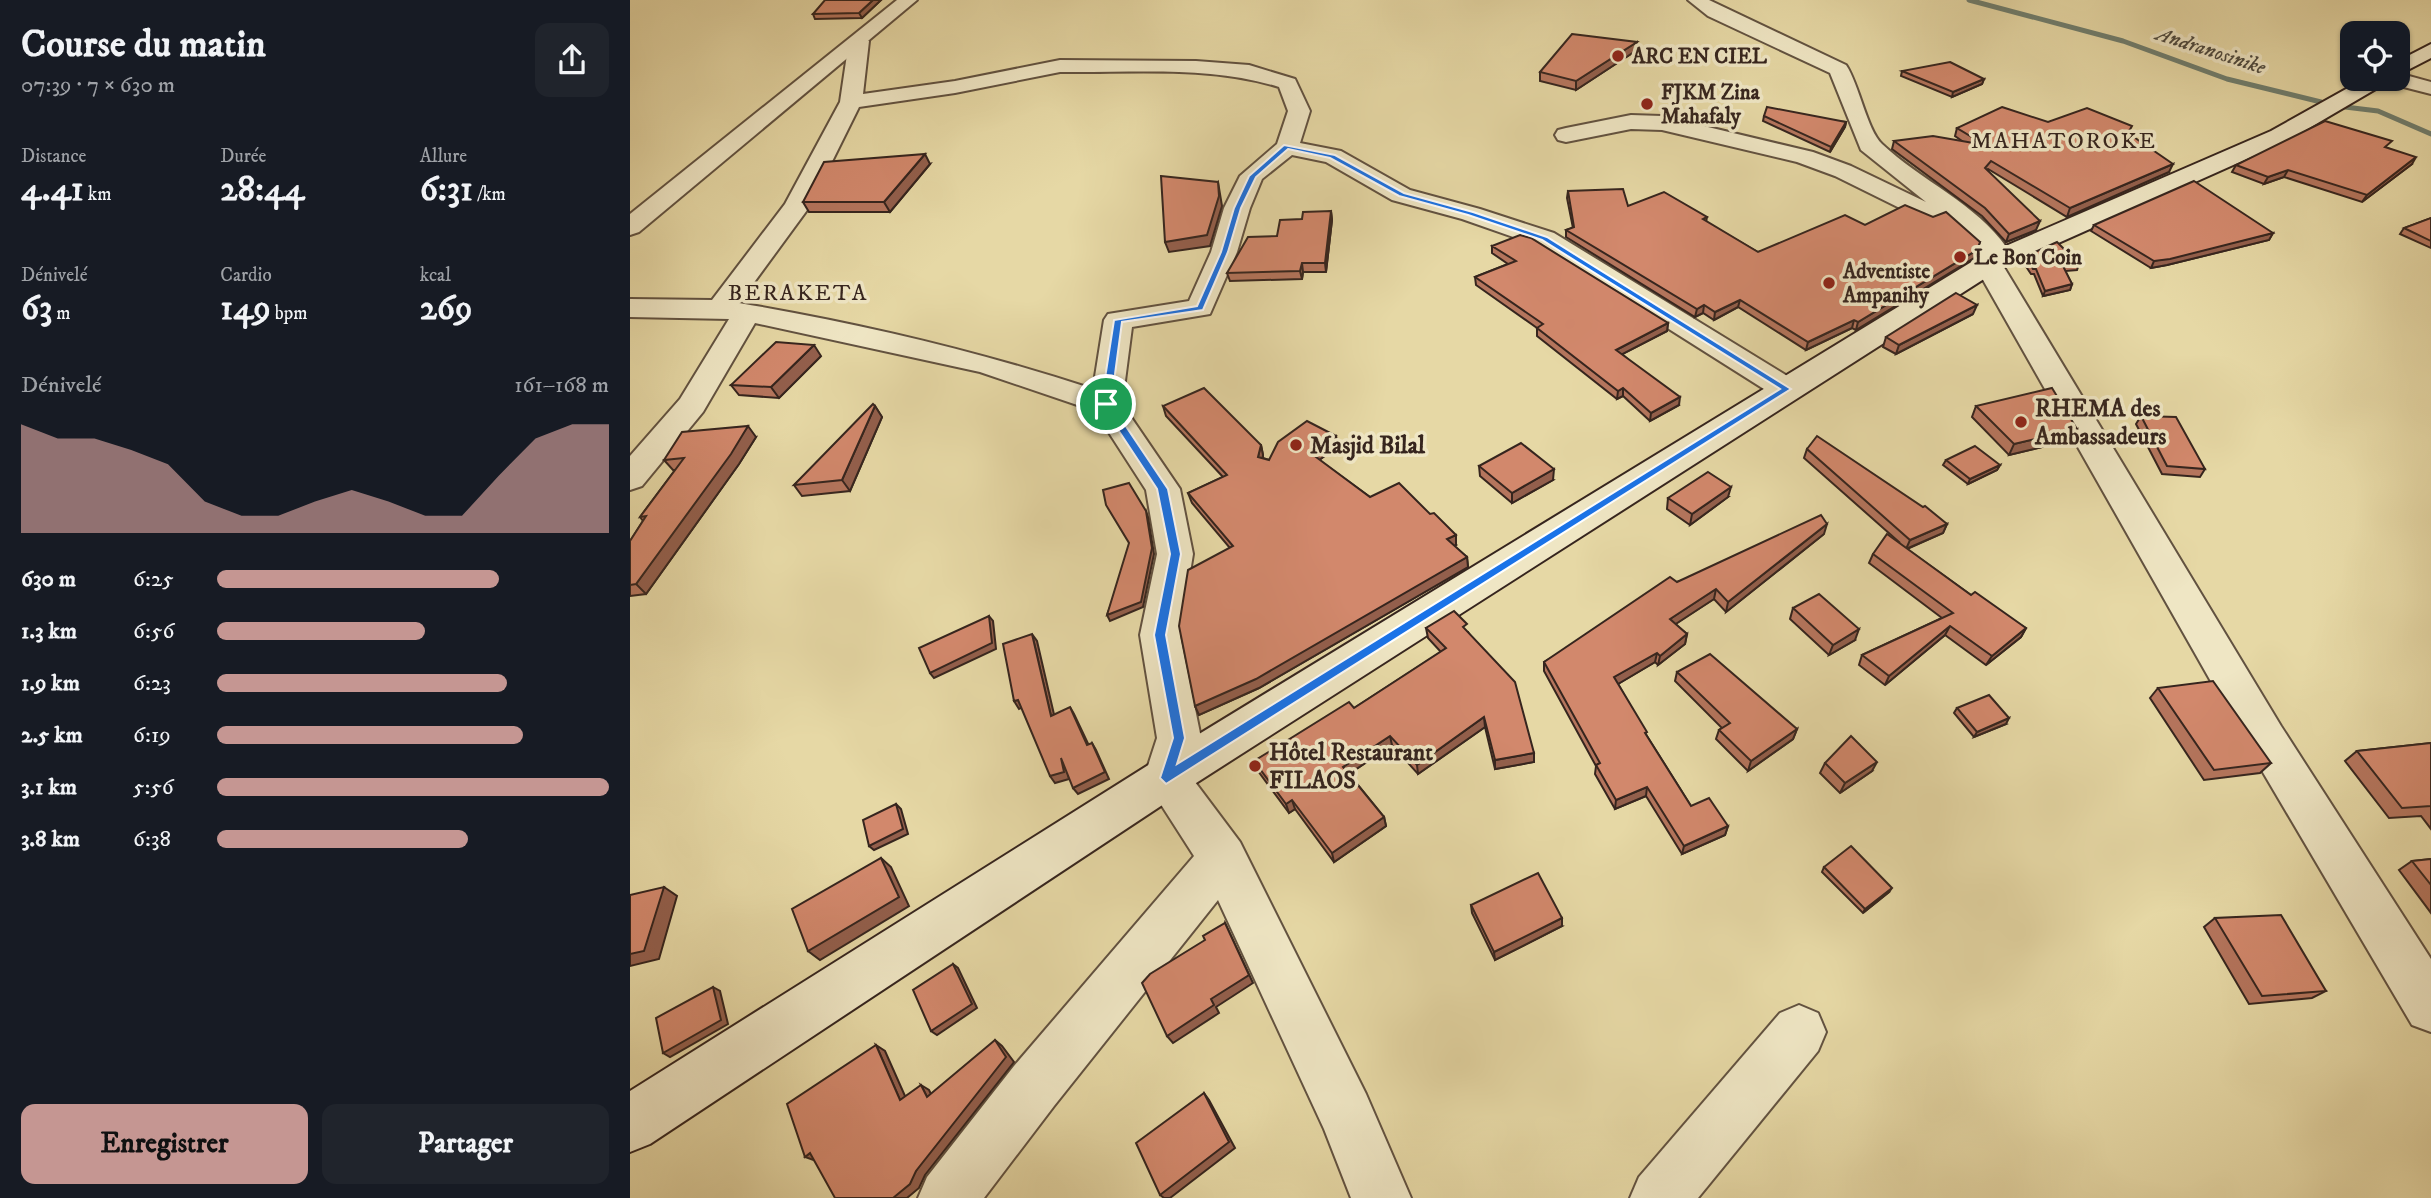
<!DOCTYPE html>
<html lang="fr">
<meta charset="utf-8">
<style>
:root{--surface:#171b24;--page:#20242c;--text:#f1f3f6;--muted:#9ea1a6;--accent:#c59692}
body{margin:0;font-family:"IM FELL DW Pica",serif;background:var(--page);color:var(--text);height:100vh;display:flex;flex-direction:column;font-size:26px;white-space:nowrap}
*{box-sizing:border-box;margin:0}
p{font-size:23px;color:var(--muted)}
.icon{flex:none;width:38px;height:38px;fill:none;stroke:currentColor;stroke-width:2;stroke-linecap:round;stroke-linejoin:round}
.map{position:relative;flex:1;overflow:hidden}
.sheet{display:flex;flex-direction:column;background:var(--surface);width:630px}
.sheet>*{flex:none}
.tools{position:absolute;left:1710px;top:21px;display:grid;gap:14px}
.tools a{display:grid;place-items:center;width:70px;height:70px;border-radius:14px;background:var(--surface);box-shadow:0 2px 5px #0004;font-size:35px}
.pin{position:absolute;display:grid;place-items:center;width:60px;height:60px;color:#fff;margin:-30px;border:4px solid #fff;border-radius:50%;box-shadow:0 2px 7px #0007}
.round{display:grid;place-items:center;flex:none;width:74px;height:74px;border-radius:14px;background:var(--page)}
.summary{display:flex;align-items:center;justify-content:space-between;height:119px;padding:0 21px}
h1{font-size:38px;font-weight:700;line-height:52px}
.figures{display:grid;grid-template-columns:repeat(3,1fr);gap:10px;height:119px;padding:7px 21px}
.figures div{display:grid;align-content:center}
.figures b{font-size:35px;font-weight:700}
.figures small{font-size:19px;font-weight:400}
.figures p{font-size:19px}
.chart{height:196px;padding:14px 21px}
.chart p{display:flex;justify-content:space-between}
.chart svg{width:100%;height:126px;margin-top:7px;fill:var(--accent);opacity:.7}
.button{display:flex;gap:14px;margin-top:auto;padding:14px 21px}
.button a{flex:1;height:80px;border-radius:14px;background:var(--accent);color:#111;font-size:28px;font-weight:700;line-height:80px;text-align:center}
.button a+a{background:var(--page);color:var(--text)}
ul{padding:0 21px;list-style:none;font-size:23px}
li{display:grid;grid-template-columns:112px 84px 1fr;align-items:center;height:52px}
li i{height:18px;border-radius:9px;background:var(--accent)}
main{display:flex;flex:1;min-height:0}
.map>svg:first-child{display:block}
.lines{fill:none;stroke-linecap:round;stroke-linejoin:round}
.stream{stroke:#707e6e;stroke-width:5}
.minor-casing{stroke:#625240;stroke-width:4}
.tertiary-casing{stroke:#625240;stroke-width:4}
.secondary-casing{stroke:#36251e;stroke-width:4}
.minor{fill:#efe6c4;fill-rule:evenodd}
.tertiary{fill:#efe6c4;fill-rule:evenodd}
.secondary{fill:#efe6c4;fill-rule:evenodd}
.wall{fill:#b5755d;stroke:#36251e;stroke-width:2}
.shaded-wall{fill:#935f4c;stroke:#36251e;stroke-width:2}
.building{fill:#d2886c;stroke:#36251e;stroke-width:2}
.route{fill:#1a73e8;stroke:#fff;stroke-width:2;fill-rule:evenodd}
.poi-dot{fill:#8f2418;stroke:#efe6c4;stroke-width:2.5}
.labels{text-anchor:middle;stroke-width:7;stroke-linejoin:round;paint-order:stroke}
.far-water-label{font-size:21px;font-style:italic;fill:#4e4a3f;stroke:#efe6c4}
.far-poi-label{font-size:21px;font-weight:bold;fill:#36251e;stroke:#efe6c4;text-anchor:start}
.far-quarter-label{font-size:23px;letter-spacing:2px;fill:#36251e;stroke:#efe6c4}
.poi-label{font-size:24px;font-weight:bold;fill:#36251e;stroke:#efe6c4;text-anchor:start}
</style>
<main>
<section class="sheet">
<div class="summary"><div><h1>Course du matin</h1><p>07:39 · 7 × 630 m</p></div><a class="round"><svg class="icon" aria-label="share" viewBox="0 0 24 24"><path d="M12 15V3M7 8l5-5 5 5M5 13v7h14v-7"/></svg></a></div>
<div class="figures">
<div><p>Distance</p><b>4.41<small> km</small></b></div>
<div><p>Durée</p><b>28:44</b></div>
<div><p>Allure</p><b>6:31<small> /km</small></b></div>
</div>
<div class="figures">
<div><p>Dénivelé</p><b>63<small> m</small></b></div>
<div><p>Cardio</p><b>149<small> bpm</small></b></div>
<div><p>kcal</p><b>269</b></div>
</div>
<div class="chart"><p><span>Dénivelé</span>161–168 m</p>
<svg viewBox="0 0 160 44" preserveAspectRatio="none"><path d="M0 44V6L10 11L20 11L30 15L40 20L50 33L60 38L70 38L80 33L90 29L100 33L110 38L120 38L130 24L140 11L150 6L160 6V44z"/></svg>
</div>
<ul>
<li><b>630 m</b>6:25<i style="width:72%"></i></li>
<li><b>1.3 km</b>6:56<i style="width:53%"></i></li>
<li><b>1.9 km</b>6:23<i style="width:74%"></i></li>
<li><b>2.5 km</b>6:19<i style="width:78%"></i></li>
<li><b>3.1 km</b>5:56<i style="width:100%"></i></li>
<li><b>3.8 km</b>6:38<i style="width:64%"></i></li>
</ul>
<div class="button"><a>Enregistrer</a><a>Partager</a></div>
</section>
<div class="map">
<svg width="1801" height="1198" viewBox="0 0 1801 1198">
<rect width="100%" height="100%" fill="#e6d8a5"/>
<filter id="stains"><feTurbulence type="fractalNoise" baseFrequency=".00286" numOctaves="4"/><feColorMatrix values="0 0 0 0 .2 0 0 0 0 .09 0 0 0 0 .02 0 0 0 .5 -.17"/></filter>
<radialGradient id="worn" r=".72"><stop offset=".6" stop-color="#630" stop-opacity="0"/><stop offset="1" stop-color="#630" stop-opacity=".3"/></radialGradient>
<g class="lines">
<!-- stream -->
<g class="stream">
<polyline points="1339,0 1493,41 1597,79 1691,102"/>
<polyline points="1715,107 1748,111 1801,134"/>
</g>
<!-- minor casing -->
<g class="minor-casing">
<g id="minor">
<path d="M1058,0H1079L1216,65C1229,84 1237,130 1252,144C1290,180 1347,204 1377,248L1372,264L1651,726L1801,959V1032L1782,1025L1621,752L1344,264L1350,249L1313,215L1310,219L1301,222L1292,219L1205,176L1167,162L1032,130L1001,129L936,142L928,140L925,135L928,130L936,128L1001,115L1032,116L1183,152L1221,166L1296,202L1231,150L1200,73L1078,16Z"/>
<path d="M229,35L239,41L233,94L325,81L430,60L566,61L619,65L665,79L680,111L670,143L711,151L780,190L850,209L924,233L1167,382L1172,389L1167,396L1156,399L1145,396L906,245L832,219L762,200L696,162L662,155L632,179L620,208L607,252L580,314L502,327L492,404L550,489L563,554L550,635L571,738L559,774L610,842L736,1094L781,1198H721L694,1129L588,900L424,1106L354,1198H288L297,1177L384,1066L564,856L514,778L527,738L510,635L527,554L516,490L465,411L350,372L125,323L73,412L12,486L0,490V456L50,399L99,319L0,317V299L82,300L155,204L210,102L219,41ZM430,72C502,73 579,65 649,87L658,111L647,144L610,176L594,208L581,252L559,301L478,314L474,320L463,389C347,351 228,323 109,303L180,206L229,107L325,93Z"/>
<polygon points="1768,73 1801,82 1801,94 1758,83 1755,79 1768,79"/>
<polygon points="1169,1005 1188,1013 1196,1032 1188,1051 1068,1198 1000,1198 1009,1177 1150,1013"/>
</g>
</g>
<!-- tertiary casing -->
<g class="tertiary-casing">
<polygon id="tertiary" points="267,0 287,0 9,232 0,235 0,214"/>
</g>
<!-- secondary casing -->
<g class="secondary-casing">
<g id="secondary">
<polygon points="1801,44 1801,58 1768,75 1768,61"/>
<polygon points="1734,79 1759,79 1756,83 1657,141 1368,270 552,792 20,1144 0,1152 0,1091 520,764 1348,258 1641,131"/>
</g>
</g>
<!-- minor -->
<use href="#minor" class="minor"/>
<!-- tertiary -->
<use href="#tertiary" class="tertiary"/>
<!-- secondary -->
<use href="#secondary" class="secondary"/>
</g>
<!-- wall -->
<g class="wall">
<polygon points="251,0 232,18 185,19 183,14"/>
<polygon points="1007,42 1007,50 946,90 910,81 910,72"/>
<polygon points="1272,71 1354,79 1352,84 1322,97 1271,76"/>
<polygon points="1134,116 1216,122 1215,127 1200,152 1133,121"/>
<polygon points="1418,122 1498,134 1539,172 1437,217 1358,169 1357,170 1406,230 1376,242 1352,216 1262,149 1264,141 1332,141 1325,136 1327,128"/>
<polygon points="1758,148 1782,164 1732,202 1654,177 1634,184 1602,172 1606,165"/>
<polygon points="300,164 260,212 179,212 173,202"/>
<polygon points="938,191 998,206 1077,217 1076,222 1128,252 1235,225 1350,242 1344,258 1226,330 1222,328 1176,350 1108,307 1084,320 1073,313 1065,317 936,237 936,230 943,228 937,198"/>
<polygon points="701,211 702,220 696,272 673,272 672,279 600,281 597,273 647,236 672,219"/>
<polygon points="1801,218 1801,248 1770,234 1774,228"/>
<polygon points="1464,225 1643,233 1639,240 1537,265 1521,268 1461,231"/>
<polygon points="862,246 1038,323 1037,331 992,354 1049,405 1020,421 993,396 987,399 907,336 907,328 846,285 845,277 878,264 862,253"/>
<polygon points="1396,256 1449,264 1447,270 1435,271 1442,284 1440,290 1413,296 1404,274 1401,274 1393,262"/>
<polygon points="1343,314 1266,354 1253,347 1256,337"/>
<polygon points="191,356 149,398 109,395 101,385"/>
<polygon points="245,406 252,417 220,491 172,496 164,485"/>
<polygon points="533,406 631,445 633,455 633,458 639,460 708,446 689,460 740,497 826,545 824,546 837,557 838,567 629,688 569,715 565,706 600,548 562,503 558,493 593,477 536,416"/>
<polygon points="1346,406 1441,440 1379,455 1342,417"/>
<polygon points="1511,416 1575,469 1570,477 1532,474 1506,424"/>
<polygon points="126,437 109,464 16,594 0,596 0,541 13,521 10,517 45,470 43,470 34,460"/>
<polygon points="1177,449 1317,524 1313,533 1277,549 1341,595 1396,628 1391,637 1356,665 1315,635 1255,685 1229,665 1232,655 1312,618 1239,563 1243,554 1269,542 1174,458"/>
<polygon points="1316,460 1370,465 1367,470 1338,484 1313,465"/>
<polygon points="849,466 923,480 882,503 850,476"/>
<polygon points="1098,497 1060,525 1037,509 1038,498"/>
<polygon points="1194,534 1096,612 1084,599 1045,624 1057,634 1055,644 1028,665 1025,662 988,684 1017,736 1061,806 1098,826 1095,835 1052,854 1016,796 985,809 965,774 966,766 914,671 914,662 1047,582"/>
<polygon points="1163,608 1225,640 1199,655 1160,619"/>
<polygon points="796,628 838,632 904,753 904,762 865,769 855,727 788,774 762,745 719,774 754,817 756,826 704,862 665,809 659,813 628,771 624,761 724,708 811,652 798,638"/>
<polygon points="1047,672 1167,729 1163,739 1118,771 1086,739 1089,730 1092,728 1045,681"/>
<polygon points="1528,688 1641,763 1630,773 1574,780 1520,698"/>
<polygon points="1327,708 1376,724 1344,737 1324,713"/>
<polygon points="1801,743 1801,829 1791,816 1759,818 1715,761 1727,751"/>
<polygon points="1195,763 1242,771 1210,793 1190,773"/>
<polygon points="1801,859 1801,913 1769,870 1782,861"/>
<polygon points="1194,867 1259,892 1233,913 1192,872"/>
<polygon points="841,905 932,926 865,960 842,913"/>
<polygon points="1585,918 1696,991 1682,998 1619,1004 1574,927"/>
</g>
<!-- shaded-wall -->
<g class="shaded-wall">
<polygon points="243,0 251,0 232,18 229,13"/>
<polygon points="1007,42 1007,50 946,90 946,81"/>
<polygon points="1354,79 1352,84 1322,97 1323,92"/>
<polygon points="1216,122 1215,127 1200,152 1201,147"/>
<polygon points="295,154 300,164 260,212 254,202"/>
<polygon points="1786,157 1782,164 1732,202 1737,195"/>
<polygon points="1543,164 1539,172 1437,217 1440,208"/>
<polygon points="1658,170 1654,177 1634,184 1638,177"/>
<polygon points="588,182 592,206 580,246 539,252 535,242"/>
<polygon points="701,211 702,220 696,272 695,263"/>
<polygon points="1410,221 1406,230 1376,242 1379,234"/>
<polygon points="1643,233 1639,240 1537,265 1521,268 1524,261"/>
<polygon points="1347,250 1344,258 1226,330 1228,322"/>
<polygon points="672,263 673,272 672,279 670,271"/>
<polygon points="1442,284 1440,290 1413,296 1415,291"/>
<polygon points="1110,300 1108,307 1084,320 1085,312"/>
<polygon points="1074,305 1073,313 1065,317 1067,309"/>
<polygon points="1347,305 1343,314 1266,354 1269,345"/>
<polygon points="1224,320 1222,328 1176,350 1178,342"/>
<polygon points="1038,323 1037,331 985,358 986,350"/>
<polygon points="184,345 191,356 149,398 141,387"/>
<polygon points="993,388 993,396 987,399 988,391"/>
<polygon points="1050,397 1049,405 1020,421 1021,413"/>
<polygon points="245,406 252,417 220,491 212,480"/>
<polygon points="118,426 126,437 109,464 16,594 6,584"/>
<polygon points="1447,429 1441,440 1379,455 1384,444"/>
<polygon points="706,436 708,446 684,464 682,454"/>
<polygon points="631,445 633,455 631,466 628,457"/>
<polygon points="1370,465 1367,470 1338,484 1340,479"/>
<polygon points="924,469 923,480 882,503 882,493"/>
<polygon points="1101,487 1098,497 1060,525 1062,514"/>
<polygon points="516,511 518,517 524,554 513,607 480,621 477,615"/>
<polygon points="1197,524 1194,534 1096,612 1098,602"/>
<polygon points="1317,524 1313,533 1276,549 1280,540"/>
<polygon points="826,535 826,545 818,549 817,539"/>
<polygon points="837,557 838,567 629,688 569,715 565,706"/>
<polygon points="1086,589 1084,599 1038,629 1040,619"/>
<polygon points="359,616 363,621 366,649 304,678 300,673"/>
<polygon points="1320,626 1315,635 1255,685 1259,676"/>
<polygon points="1396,628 1391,637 1356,665 1362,656"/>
<polygon points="1229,629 1225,640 1199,655 1203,645"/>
<polygon points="402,634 407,641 426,723 421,716"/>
<polygon points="1057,634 1055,644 1028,665 1030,656"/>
<polygon points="1027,653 1025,662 983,687 984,677"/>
<polygon points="388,700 393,707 389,709 384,701"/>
<polygon points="440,707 444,714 462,752 457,745"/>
<polygon points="854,717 855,727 788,774 787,765"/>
<polygon points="1379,718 1376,724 1344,737 1347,732"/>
<polygon points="1167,729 1163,739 1118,771 1121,761"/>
<polygon points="760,736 762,745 716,776 713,767"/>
<polygon points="462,743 466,750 479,779 448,794 443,788"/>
<polygon points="904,753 904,762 865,769 865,760"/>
<polygon points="431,758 436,765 439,779 425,783 420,776"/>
<polygon points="1247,762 1242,771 1210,793 1215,783"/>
<polygon points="1017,787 1016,796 985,809 986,800"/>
<polygon points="662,800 665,809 659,813 656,804"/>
<polygon points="266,804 271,809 278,834 244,850 239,846"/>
<polygon points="754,817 756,826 704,862 702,853"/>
<polygon points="1098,826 1095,835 1052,854 1054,846"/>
<polygon points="251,858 261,867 279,906 190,960 178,951"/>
<polygon points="34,887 47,896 29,959 0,966 0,954"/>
<polygon points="1262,888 1259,892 1233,913 1235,909"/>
<polygon points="932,918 932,926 865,960 864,952"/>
<polygon points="595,923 623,983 586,1007 589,1013 543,1043 537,1036 581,999"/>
<polygon points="323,964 328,968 347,1008 307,1035 301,1031"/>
<polygon points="83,987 90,991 98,1024 40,1057 33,1053"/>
<polygon points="365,1040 372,1046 384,1062 295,1175 289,1188 277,1198 263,1198 286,1171"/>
<polygon points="246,1045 255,1051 279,1105 270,1100"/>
<polygon points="291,1085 299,1090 305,1102 297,1097"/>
<polygon points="574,1093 579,1100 605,1148 540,1198 534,1198 530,1195"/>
<polygon points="180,1153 186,1161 175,1157"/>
</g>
<!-- building -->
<g class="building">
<polygon points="195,0 243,0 229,13 183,14"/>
<polygon points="942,34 1007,42 946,81 910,72"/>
<polygon points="1320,62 1354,79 1323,92 1272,71"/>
<polygon points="1137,107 1216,122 1201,147 1134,116"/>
<polygon points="1372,107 1418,122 1457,108 1502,126 1498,133 1543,164 1440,208 1361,161 1355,168 1410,221 1379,234 1355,208 1264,141 1303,136 1355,145 1327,128"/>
<polygon points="1695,121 1762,141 1755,147 1786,157 1737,195 1658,170 1638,177 1606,165"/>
<polygon points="295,154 254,202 173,202 194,162"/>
<polygon points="531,176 588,182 589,196 577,235 535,242"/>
<polygon points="1564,181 1643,233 1540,259 1524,261 1464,225"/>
<polygon points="993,189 998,206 1034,192 1077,217 1073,219 1128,252 1215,215 1235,225 1275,205 1303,217 1316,212 1350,242 1347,250 1228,322 1224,320 1178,342 1110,300 1085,312 1074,305 1067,309 936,230 944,227 938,191"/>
<polygon points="701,211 695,263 672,263 670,271 597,273 618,237 647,236 650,220 672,219 673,212"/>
<polygon points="1801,218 1801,241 1774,228"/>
<polygon points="890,235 901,238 1038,323 986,350 1050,397 1021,413 993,388 988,391 907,328 913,324 845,277 886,261 862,246"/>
<polygon points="1427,242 1449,264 1433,266 1442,284 1415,291 1406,269 1403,269 1396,256"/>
<polygon points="1326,293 1347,305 1269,345 1256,337"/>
<polygon points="146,342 184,345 141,387 101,385"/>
<polygon points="574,388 631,445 628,457 639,460 648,442 677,421 706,436 682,454 740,497 769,483 800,514 804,513 826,535 817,539 837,557 626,679 565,706 549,626 558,570 603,546 558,493 597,475 533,406"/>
<polygon points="1422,388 1447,429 1384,444 1346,406"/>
<polygon points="243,404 245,406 212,480 164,485"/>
<polygon points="1511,416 1546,417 1575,469 1537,466"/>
<polygon points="118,426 101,454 6,584 0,585 0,541 16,516 10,517 54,458 34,460 52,432"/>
<polygon points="1187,436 1293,507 1295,506 1317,524 1280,540 1177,449"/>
<polygon points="891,443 924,469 882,493 849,466"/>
<polygon points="1345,446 1370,465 1340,479 1316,460"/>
<polygon points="1078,472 1101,487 1062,514 1038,498"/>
<polygon points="499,483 516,511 522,548 511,602 477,615 499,543 476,505 473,490"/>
<polygon points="1191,515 1197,524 1098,602 1086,589 1040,619 1057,634 1030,656 1027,653 984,677 1017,732 1015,733 1061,806 1079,798 1098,826 1054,846 1017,787 986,800 966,765 970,763 914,662 1040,577 1047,582"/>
<polygon points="1257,534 1341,595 1345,592 1396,628 1362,656 1320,626 1259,676 1232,655 1323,613 1243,554"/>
<polygon points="1189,594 1229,629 1203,645 1163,608"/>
<polygon points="824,611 837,624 833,627 885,682 904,753 865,760 854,717 787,765 760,736 713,767 754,817 702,853 662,800 656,804 624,761 719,702 724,708 816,648 796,628"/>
<polygon points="359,616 362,643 300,673 289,648"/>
<polygon points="402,634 421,716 440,707 457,745 462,743 475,772 443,788 431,758 434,772 420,776 388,700 384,701 373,644"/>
<polygon points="1080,654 1167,729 1121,761 1089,730 1100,723 1047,672"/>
<polygon points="1583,681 1641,763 1584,770 1528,688"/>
<polygon points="1359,695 1379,718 1347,732 1327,708"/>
<polygon points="1221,736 1247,762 1215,783 1195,763"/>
<polygon points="1801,743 1801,806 1772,808 1727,751"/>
<polygon points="266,804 273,829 239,846 233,820"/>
<polygon points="1221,846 1262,888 1235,909 1194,867"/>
<polygon points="251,858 269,897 178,951 162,909"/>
<polygon points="1801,859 1801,885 1782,861"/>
<polygon points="908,873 932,918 864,952 841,905"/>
<polygon points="34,887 14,951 0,954 0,895"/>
<polygon points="1651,915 1696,991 1632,996 1585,918"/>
<polygon points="595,923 619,975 581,999 584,1005 537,1036 512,983 520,974 575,940 573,936"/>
<polygon points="323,964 342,1004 301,1031 283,990"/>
<polygon points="83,987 91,1020 33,1053 26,1018"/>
<polygon points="365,1040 376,1057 286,1171 280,1184 263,1198 205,1198 180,1153 175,1157 157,1104 246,1045 270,1100 291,1085 297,1097"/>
<polygon points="574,1093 599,1142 530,1195 506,1143"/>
</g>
<!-- route -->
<path class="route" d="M654,145L705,155L774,193L843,212L917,237L1161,389L536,784L530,778L543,738L524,635L540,554L527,489L471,404L484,320L567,306L591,252L604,208L619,176ZM658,149L700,158L769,196L838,215L912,240L1150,389L547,764L555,738L536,635L551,554L538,489L481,404L492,322L573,310L598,252L611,208L626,177Z"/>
<!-- markers -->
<g class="poi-dot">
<circle cx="988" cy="56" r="7"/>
<circle cx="1017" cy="104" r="7"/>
<circle cx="1330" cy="257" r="7"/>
<circle cx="1199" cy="283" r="7"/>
<circle cx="1391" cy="422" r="7"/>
<circle cx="666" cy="445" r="7"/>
<circle cx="625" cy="766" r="7"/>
</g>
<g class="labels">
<!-- far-water labels -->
<g class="far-water-label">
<text transform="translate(1581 50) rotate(18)" y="7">Andranosinike</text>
</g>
<!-- far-poi labels -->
<g class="far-poi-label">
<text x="1002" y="63">ARC EN CIEL</text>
<text x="1031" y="99">FJKM Zina<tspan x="1031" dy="24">Mahafaly</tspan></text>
<text x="1344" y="264">Le Bon Coin</text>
<text x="1213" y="278">Adventiste<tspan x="1213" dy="24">Ampanihy</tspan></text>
</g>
<!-- far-quarter labels -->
<g class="far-quarter-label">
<text x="1434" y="148">MAHATOROKE</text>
<text x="168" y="300">BERAKETA</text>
</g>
<!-- poi labels -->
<g class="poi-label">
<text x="1405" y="416">RHEMA des<tspan x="1405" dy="28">Ambassadeurs</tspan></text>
<text x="680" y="453">Masjid Bilal</text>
<text x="639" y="760">Hôtel Restaurant<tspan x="639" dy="28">FILAOS</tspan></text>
</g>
</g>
<rect width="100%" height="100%" filter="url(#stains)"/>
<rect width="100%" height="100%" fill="url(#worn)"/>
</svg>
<div class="tools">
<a><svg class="icon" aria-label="locate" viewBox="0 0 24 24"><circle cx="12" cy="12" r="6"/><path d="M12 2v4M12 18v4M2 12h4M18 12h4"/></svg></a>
</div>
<div class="pin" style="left:476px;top:404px;background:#1e9e55"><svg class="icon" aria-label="arrive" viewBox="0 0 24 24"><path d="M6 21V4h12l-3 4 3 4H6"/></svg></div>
</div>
</main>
